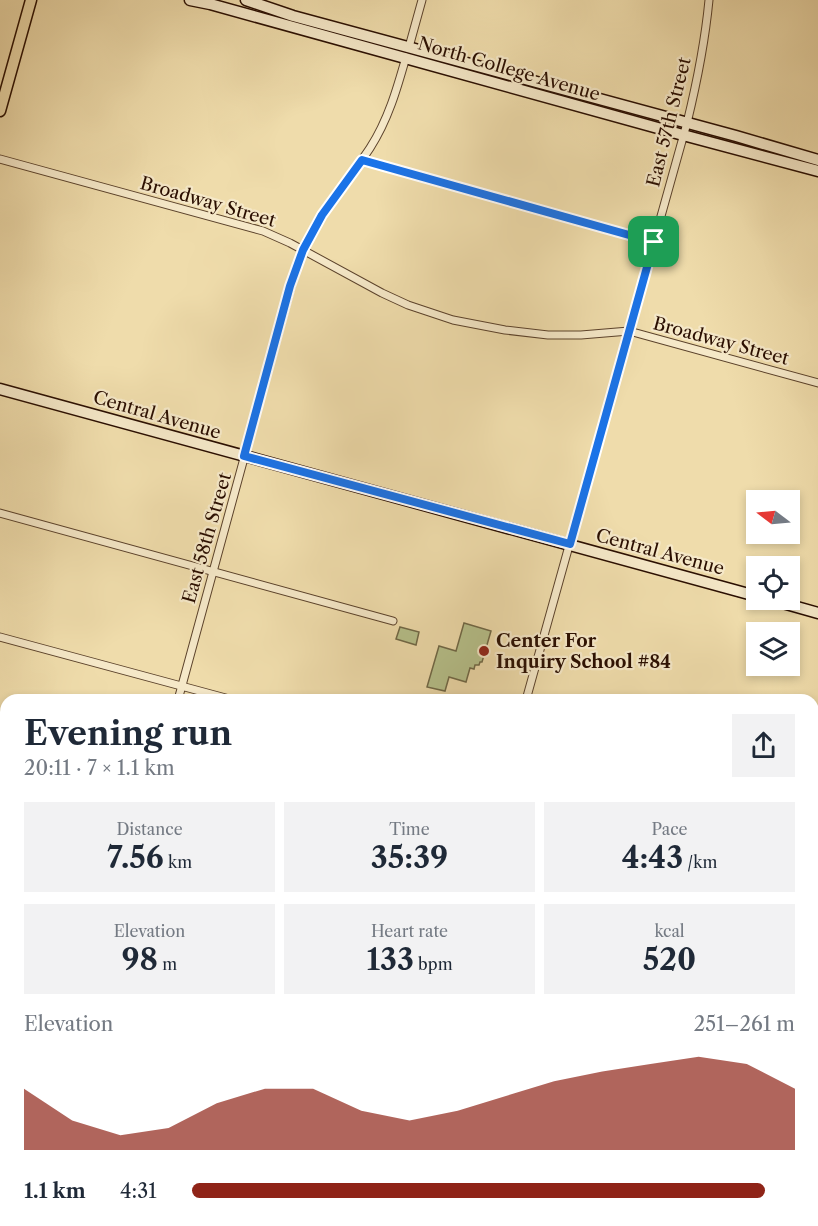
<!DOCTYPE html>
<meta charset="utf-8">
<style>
:root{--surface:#fff;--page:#f2f2f3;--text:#1f2937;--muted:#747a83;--accent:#8f2418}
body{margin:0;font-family:"Libre Caslon Text",serif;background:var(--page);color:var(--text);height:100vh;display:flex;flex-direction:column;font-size:22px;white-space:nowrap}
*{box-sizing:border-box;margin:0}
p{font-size:20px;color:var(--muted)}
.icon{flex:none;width:33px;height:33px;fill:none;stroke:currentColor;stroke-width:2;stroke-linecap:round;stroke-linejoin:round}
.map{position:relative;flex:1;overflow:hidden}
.sheet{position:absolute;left:0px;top:694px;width:819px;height:532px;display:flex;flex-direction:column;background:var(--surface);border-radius:18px 18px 0 0;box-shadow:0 3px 9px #0003}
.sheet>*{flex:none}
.needle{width:39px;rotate:286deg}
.fabs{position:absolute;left:746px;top:490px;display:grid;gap:12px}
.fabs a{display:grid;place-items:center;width:54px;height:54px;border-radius:0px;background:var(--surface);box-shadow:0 3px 9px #0003;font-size:30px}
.pin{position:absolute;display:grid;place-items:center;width:51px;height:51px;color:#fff;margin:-26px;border-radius:12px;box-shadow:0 3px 9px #0006}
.round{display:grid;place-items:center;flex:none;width:63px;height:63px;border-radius:0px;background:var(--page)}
.headline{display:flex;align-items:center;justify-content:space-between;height:102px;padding:0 24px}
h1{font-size:33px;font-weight:700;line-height:45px}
.stats{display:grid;grid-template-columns:repeat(3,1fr);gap:9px;height:102px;padding:6px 24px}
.stats div{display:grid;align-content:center;border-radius:0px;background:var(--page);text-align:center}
.stats b{font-size:30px;font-weight:700}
.stats small{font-size:16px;font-weight:400}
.stats p{font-size:16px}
.chart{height:168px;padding:12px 24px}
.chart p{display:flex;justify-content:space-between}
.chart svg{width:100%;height:108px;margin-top:6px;fill:var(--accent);opacity:.7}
ul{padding:0 24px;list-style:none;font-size:20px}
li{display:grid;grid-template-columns:96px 72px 1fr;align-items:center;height:45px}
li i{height:15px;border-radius:8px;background:var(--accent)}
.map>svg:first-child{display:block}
.green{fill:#b6c18b;stroke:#706846;stroke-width:1.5}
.water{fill:#9bbab0;stroke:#6e756a;stroke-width:1.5}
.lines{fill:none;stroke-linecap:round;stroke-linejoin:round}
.street-casing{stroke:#5b422b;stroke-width:9}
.secondary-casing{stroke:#2a0e00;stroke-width:13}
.primary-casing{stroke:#2a0e00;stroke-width:13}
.street{stroke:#f5e8c8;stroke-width:7}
.secondary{stroke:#f5e8c8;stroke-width:10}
.primary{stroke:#efdcab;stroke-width:10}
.route-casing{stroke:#fff;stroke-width:12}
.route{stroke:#1a73e8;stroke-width:8}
.poi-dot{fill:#8f2418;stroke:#f5e8c8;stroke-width:2}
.labels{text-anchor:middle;stroke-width:4.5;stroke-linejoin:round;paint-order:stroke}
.street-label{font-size:18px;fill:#2a0e00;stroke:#f5e8c8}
.poi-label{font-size:18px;font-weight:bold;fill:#2a0e00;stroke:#f5e8c8;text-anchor:start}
</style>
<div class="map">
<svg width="818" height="1226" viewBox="0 0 818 1226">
<rect width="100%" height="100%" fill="#efdcab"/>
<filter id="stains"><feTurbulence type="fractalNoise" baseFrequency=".00333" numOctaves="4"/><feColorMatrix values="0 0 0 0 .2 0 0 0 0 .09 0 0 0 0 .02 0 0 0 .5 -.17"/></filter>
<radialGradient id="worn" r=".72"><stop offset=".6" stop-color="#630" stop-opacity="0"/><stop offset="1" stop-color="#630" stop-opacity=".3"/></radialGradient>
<!-- green -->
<g class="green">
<polygon points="464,623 491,631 482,662 480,662 479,665 475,665 474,669 470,668 466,682 449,677 445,691 427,687 439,646 456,651"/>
<polygon points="400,627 419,632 416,645 396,639"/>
<polygon points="237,1221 296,1221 314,1226 242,1226"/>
</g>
<!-- water -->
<g class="water">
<polygon points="0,1021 6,1027 6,1060 0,1054"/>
<polygon points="171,1221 203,1221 208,1226 176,1226"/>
</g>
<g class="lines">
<!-- street casing -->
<g class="street-casing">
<g id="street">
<polyline points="409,47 422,0"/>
<polyline points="0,159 263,231 290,243 382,293 408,305 453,320 505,330 548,335 581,335 629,331 818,383"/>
<polyline points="361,160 654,242"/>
<polyline points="0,513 393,621"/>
<polyline points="0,637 233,700"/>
<path d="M178,700L294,275C301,255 309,234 321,216C336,192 355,171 370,148C388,120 397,89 406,57"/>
<path d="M526,700L687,123C697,82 705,42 709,0"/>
<polyline points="0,760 6,761"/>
<polyline points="813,860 818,861"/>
<polyline points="0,900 6,897"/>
<polyline points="813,983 818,984"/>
<polyline points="813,1105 818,1107"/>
<polyline points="813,1131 818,1113"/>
<polyline points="146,1221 151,1226"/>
<polyline points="67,1226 68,1221"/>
<polyline points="381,1226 382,1221"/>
<polyline points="787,1226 788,1221"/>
</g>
</g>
<!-- secondary casing -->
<g class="secondary-casing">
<g id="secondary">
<polyline points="190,0 210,4 683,135 818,171"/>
<polyline points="246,0 293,16 736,136 818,160"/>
<polyline points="0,389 756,596"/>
<polyline points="772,600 818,613"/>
<polyline points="0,997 6,1003"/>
<polyline points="230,1221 234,1226"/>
</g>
</g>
<!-- primary casing -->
<g class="primary-casing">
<g id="primary">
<polyline points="0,111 31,0"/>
<polyline points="0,1130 6,1131"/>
<polyline points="326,1221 351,1226"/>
</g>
</g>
<!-- street -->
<use href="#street" class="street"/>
<!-- secondary -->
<use href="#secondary" class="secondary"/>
<!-- primary -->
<use href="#primary" class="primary"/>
</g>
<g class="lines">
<!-- route casing -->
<g class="route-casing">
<polygon id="route" points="362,160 654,242 570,544 244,456 290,286 303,250 322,215"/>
</g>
<!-- route -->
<use href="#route" class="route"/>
</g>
<!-- markers -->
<circle class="poi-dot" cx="484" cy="651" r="6"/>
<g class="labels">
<!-- street labels -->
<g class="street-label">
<text transform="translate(509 69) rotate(16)" y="6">North College Avenue</text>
<text transform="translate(669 122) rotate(-76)" y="6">East 57th Street</text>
<text transform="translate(208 202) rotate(16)" y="6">Broadway Street</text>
<text transform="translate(721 341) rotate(15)" y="6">Broadway Street</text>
<text transform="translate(157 415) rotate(16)" y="6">Central Avenue</text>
<text transform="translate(207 538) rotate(-74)" y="6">East 58th Street</text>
<text transform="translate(660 552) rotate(15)" y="6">Central Avenue</text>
</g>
<!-- poi labels -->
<g class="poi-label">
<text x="496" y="647">Center For<tspan x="496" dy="21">Inquiry School #84</tspan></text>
</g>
</g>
<rect width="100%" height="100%" filter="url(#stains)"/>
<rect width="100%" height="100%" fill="url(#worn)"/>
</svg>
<div class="fabs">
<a><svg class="needle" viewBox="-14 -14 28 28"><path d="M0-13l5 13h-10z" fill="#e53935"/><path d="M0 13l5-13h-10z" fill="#747a83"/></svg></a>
<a><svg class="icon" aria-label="locate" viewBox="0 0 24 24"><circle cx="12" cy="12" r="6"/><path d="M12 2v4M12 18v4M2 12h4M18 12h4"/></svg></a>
<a><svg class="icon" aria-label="layers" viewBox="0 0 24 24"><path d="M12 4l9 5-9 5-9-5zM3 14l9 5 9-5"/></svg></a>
</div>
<div class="pin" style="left:654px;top:242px;background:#1e9e55"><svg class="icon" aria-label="arrive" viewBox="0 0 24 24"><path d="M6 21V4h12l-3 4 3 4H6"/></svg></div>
<section class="sheet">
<div class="headline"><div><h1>Evening run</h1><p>20:11 · 7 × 1.1 km</p></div><a class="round"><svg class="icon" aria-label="share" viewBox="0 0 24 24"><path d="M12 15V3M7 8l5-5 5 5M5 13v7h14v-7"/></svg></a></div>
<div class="stats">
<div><p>Distance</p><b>7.56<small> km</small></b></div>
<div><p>Time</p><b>35:39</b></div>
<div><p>Pace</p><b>4:43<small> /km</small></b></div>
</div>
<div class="stats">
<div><p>Elevation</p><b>98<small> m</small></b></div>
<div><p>Heart rate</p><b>133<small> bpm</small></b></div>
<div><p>kcal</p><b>520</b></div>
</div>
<div class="chart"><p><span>Elevation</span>251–261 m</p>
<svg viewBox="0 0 160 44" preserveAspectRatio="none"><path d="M0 44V19L10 32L20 38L30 35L40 25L50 19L60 19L70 28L80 32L90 28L100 22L110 16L120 12L130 9L140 6L150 9L160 19V44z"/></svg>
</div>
<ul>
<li><b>1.1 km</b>4:31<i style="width:95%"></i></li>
</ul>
</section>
</div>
